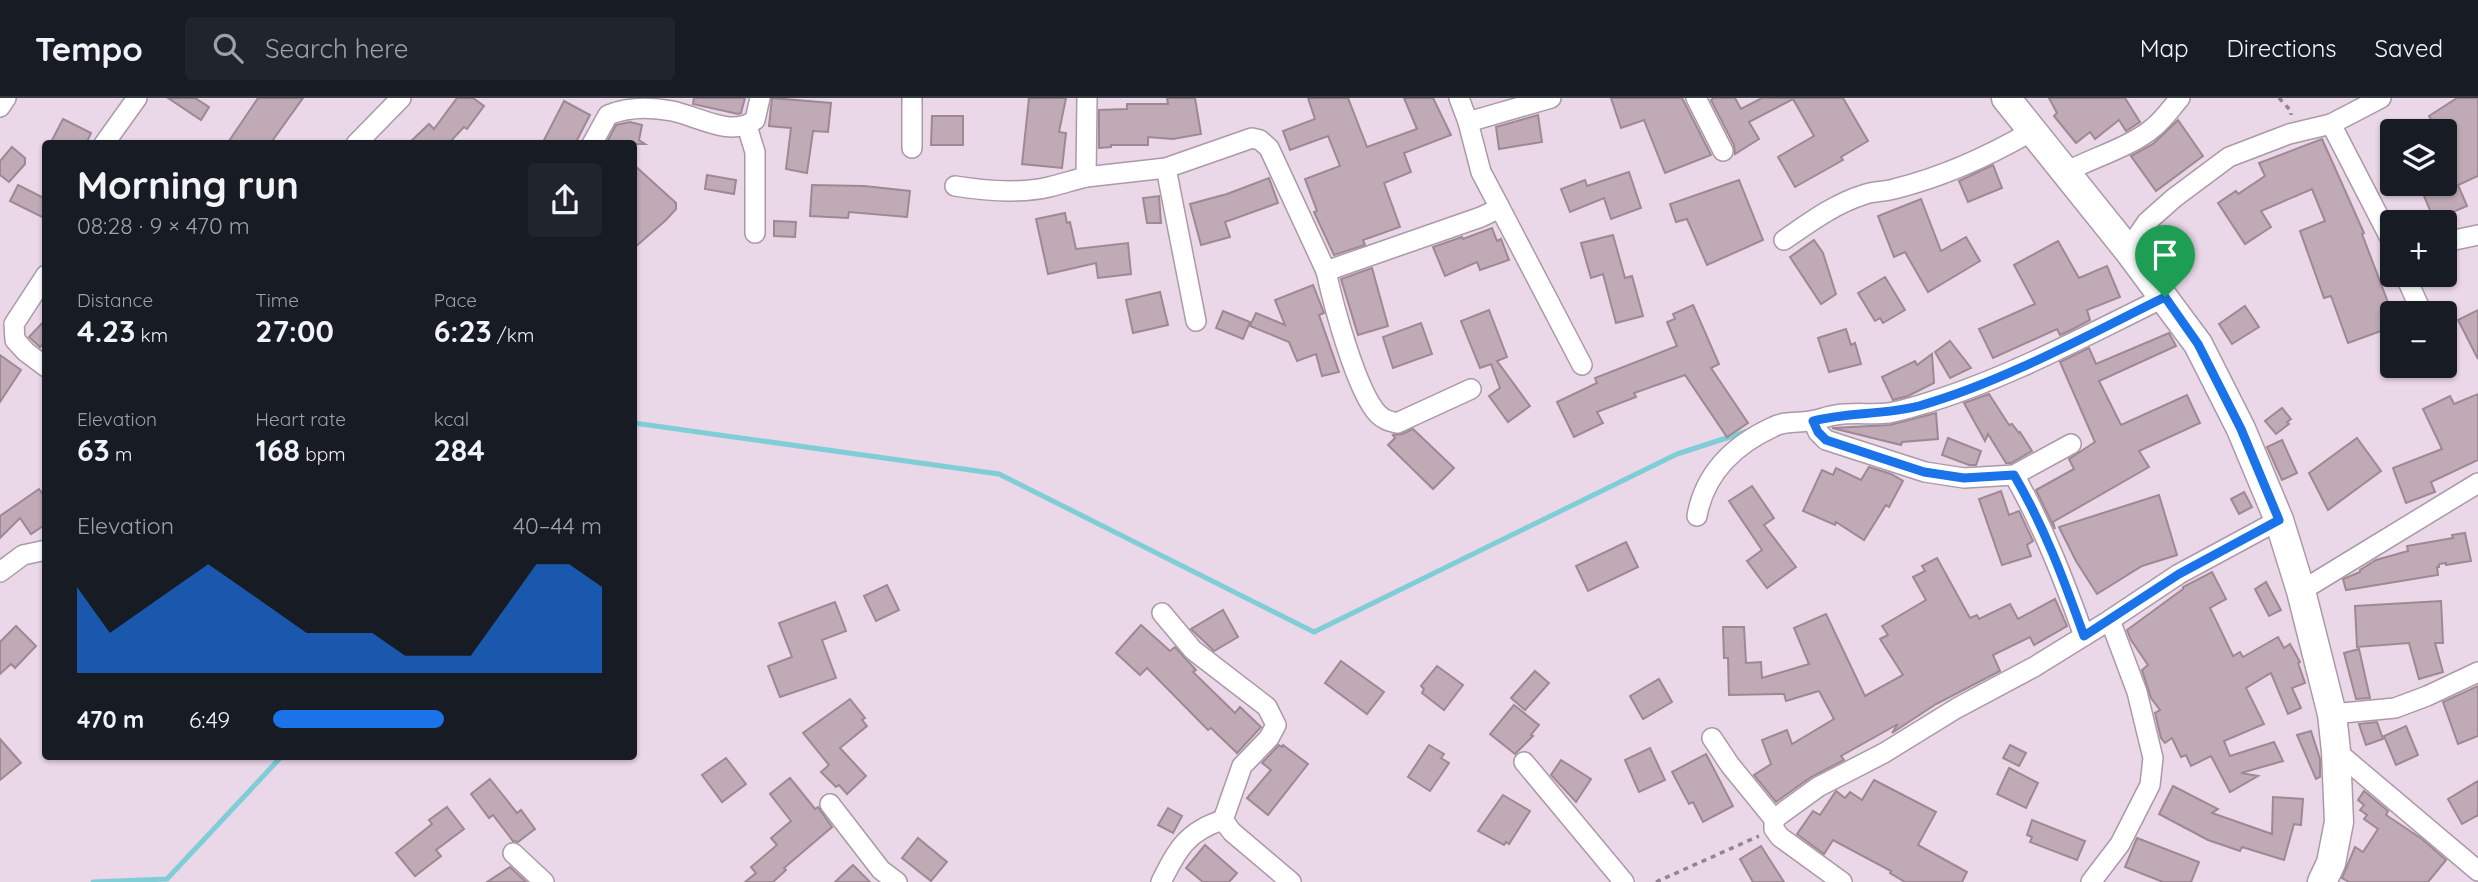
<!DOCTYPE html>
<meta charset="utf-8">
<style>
:root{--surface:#171b24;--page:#20242c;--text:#f1f3f6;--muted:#9ea1a6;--line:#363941;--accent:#1a73e8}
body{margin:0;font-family:Quicksand,sans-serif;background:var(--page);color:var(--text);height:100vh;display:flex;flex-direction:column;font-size:26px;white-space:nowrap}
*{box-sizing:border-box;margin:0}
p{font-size:23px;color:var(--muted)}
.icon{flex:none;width:38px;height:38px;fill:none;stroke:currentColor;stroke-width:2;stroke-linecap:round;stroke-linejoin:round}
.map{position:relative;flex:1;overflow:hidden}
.panel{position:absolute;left:42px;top:42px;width:595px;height:620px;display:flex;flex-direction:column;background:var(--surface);border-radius:7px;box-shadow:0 2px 5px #0004}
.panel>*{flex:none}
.fabs{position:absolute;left:2380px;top:21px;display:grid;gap:14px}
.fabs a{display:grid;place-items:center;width:77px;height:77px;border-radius:7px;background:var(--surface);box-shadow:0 2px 5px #0004;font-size:35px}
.pin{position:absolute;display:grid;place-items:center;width:60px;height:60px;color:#fff;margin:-72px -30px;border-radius:50% 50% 50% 0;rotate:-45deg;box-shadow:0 0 7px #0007}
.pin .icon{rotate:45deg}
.round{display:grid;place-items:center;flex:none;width:74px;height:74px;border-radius:7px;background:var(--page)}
.summary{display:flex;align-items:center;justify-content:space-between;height:119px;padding:0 35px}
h1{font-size:38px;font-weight:700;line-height:52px}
.figures{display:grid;grid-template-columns:repeat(3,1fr);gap:10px;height:119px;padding:7px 35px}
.figures div{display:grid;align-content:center}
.figures b{font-size:30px;font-weight:700}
.figures small{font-size:19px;font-weight:400}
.figures p{font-size:19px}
.chart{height:196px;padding:14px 35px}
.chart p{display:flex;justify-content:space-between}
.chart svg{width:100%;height:126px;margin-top:7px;fill:var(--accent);opacity:.7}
ul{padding:0 35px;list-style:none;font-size:23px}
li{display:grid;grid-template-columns:112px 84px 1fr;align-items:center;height:52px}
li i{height:18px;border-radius:9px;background:var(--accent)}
header{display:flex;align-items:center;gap:42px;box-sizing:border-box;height:98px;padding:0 35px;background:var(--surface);border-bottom:2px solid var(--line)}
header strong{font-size:33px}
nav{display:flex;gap:38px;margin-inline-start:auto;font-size:24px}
.search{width:490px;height:63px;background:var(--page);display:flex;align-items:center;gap:18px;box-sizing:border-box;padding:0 24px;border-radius:7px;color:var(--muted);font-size:26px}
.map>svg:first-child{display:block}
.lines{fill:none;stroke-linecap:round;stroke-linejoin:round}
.stream{stroke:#7ecdd7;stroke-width:5}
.building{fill:#c0aab5;stroke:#9e8893;stroke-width:2}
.street-casing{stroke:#ab99a9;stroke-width:22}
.secondary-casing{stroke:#ab99a9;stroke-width:31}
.path{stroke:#938591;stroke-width:3.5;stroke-dasharray:5 5;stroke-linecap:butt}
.street{stroke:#fff;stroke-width:19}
.secondary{stroke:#fff;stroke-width:28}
.route-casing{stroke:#fff;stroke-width:14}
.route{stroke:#1a73e8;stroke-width:9}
</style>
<header>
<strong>Tempo</strong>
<div class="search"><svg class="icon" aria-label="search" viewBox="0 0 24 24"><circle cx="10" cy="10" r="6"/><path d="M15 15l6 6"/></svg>Search here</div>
<nav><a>Map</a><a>Directions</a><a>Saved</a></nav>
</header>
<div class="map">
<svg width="2478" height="784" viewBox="0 0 2478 784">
<rect width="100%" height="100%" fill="#ead7e8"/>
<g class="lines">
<!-- stream -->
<g class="stream">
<polyline points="634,325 999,376 1314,534 1677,356 1748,333"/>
<polyline points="93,784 167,781 282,658"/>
</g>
</g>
<!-- building -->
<g class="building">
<polygon points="168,0 195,0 209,9 201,22"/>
<polygon points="258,0 303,0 270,46 227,46"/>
<polygon points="457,0 473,0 484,8 467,31 464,29 448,46 408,46 429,26 434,31"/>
<polygon points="694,0 745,0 741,15 738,16 693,6"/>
<polygon points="772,0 831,5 828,34 813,33 807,75 786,71 791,30 769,28"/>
<polygon points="1029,0 1066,0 1059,34 1066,35 1062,70 1022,66"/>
<polygon points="1167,0 1195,0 1201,36 1173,41 1148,39 1148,47 1111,47 1111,49 1099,50 1099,12 1127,11 1127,6 1168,6"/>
<polygon points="1308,0 1348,0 1367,49 1417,31 1404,0 1433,0 1451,37 1404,55 1411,74 1384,85 1400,129 1363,142 1365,147 1334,157 1314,114 1317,113 1305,81 1340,68 1328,38 1290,52 1283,33 1315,21"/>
<polygon points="1611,0 1682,0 1711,57 1665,75 1644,22 1621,30"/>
<polygon points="1714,0 1735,0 1741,11 1762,0 1843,0 1868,43 1841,59 1843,62 1795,89 1778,59 1814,38 1793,1 1749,24 1759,41 1735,56 1734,47 1711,2"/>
<polygon points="2049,0 2125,0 2140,24 2126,33 2119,22 2095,41 2090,34 2076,45 2054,18 2057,15"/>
<polygon points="2457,0 2478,0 2478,78 2458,87 2467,108 2434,122 2419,86 2445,86 2445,57 2446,60 2453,57 2445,44 2445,33 2438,33 2429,18"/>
<polygon points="564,3 590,17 575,46 542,46"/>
<polygon points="1538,17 1542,44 1499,51 1496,29"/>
<polygon points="932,18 963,18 963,47 931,47"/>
<polygon points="63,21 91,35 86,46 50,46"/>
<polygon points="2178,22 2203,58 2156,93 2131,58 2153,46"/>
<polygon points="630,24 642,27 639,42 645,46 606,46 616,27"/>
<polygon points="2322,41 2364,135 2362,136 2392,215 2392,229 2348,245 2331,198 2324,200 2300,133 2325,123 2312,91 2261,113 2271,129 2245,146 2218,105 2236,93 2238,96 2265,78 2259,65"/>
<polygon points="12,49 25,60 25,66 9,84 0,77 0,63"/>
<polygon points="634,67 676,105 676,111 666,122 634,150"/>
<polygon points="1993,67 2002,90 1968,104 1959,83"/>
<polygon points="1629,74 1641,110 1611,121 1604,100 1570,114 1561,91 1585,82 1587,88"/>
<polygon points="707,77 736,82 734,96 705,91"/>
<polygon points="1269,80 1278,105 1225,124 1230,139 1201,147 1190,106 1227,96"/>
<polygon points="1739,82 1763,142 1707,167 1687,121 1676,124 1670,106"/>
<polygon points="18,87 46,101 46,121 10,103"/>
<polygon points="812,87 864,88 910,93 907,119 849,114 848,120 810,118"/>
<polygon points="1159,98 1161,125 1147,125 1143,100"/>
<polygon points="1921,101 1941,153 1966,139 1980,163 1928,194 1905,154 1894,159 1878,118"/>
<polygon points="1065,115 1067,125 1070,124 1076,151 1128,145 1131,176 1098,180 1096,165 1048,176 1036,121"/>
<polygon points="774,123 796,124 795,139 774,138"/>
<polygon points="1492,130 1497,143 1501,141 1509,162 1480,172 1477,164 1445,178 1433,149 1462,139 1463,141"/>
<polygon points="1613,137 1625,180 1632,178 1643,218 1616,225 1603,176 1591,180 1581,145"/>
<polygon points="1814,142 1823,155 1836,196 1821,206 1790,159"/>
<polygon points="2058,143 2079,180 2107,168 2120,199 2087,212 2090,222 2069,233 2060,237 2057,231 1993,260 1979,231 2035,206 2014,167"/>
<polygon points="1372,170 1388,228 1358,237 1341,181"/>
<polygon points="1885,179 1905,212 1883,225 1880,220 1875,223 1858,195"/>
<polygon points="1313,187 1324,215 1319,217 1339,274 1322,278 1316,256 1297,263 1289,244 1250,228 1256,215 1285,227 1275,202"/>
<polygon points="1160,194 1168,227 1133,235 1126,202"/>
<polygon points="1693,207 1719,266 1711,270 1748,325 1727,339 1685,277 1634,295 1636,299 1597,314 1603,325 1574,339 1557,304 1597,285 1595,280 1677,248 1667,224 1675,221 1673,216"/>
<polygon points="2245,208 2259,229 2232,246 2219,226"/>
<polygon points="1489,212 1507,259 1497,263 1530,308 1508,324 1489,298 1500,290 1491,266 1480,270 1461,223"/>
<polygon points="2478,212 2478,261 2458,222"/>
<polygon points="1223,213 1250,224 1243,241 1216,230"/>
<polygon points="46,221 46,243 40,249 29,239"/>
<polygon points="1421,225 1432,256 1393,270 1383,239"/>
<polygon points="1846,231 1851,247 1855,245 1861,266 1829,274 1818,240"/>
<polygon points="2169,235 2176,248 2099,283 2121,327 2187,297 2200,325 2139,353 2149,369 2053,424 2055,431 2036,392 2074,371 2069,361 2095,344 2060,264 2089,250 2096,266"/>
<polygon points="1950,243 1971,270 1950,280 1935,254"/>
<polygon points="1932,256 1934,285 1908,298 1893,302 1882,279 1915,263 1917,267"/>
<polygon points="0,257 21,272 0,304"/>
<polygon points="1989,296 2009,327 2012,326 2019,335 2020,334 2032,353 2011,365 2006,365 1988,336 1985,343 1964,305"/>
<polygon points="2478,296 2478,362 2431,384 2435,394 2406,405 2393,370 2442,351 2423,311 2450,298 2454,306"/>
<polygon points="2282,310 2291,321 2287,324 2289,326 2276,336 2265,323"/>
<polygon points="1936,315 1938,341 1902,344 1901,347 1832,330 1890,327"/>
<polygon points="1413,331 1454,370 1433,391 1388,347 1395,340 1393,337 1402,336"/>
<polygon points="1948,340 1981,353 1976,367 1969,367 1942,357"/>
<polygon points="2357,340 2381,373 2328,412 2309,375"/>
<polygon points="2282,342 2297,375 2282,382 2267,349"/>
<polygon points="1869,369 1891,376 1903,383 1889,409 1886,407 1864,442 1836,424 1835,427 1803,413 1822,372 1833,377 1836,370 1861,382"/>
<polygon points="1752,388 1774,420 1764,427 1796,469 1767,490 1747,463 1762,452 1729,403"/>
<polygon points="39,391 46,400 46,426 31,436 20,420 0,440 0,418"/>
<polygon points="2001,393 2009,417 2019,413 2033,443 2027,447 2031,458 2002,467 1979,401"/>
<polygon points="2244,394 2252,409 2239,416 2231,401"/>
<polygon points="2159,397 2177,457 2142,468 2097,496 2076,463 2059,429"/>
<polygon points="2465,435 2471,463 2446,467 2446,465 2439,466 2439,469 2437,469 2438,477 2346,492 2343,481 2360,474 2360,472 2376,462 2408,453 2407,448 2453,440 2452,437"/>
<polygon points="1626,444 1638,469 1588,493 1576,468"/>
<polygon points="1937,460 1970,520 1977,517 1979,521 2010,506 2018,521 2055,501 2067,528 2034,547 2030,539 1993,557 2000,573 1936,606 1892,635 1898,626 1841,658 1844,662 1811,679 1776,704 1754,677 1771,666 1762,642 1787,632 1792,646 1834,621 1819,593 1786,603 1784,596 1729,597 1728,560 1724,560 1723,529 1744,529 1746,565 1761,564 1762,580 1809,566 1794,530 1826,516 1865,598 1903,577 1880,541 1888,537 1882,528 1926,502 1913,479 1925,473 1922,468"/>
<polygon points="2212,474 2226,501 2210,510 2233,558 2240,554 2243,559 2278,539 2284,550 2290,546 2300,564 2298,565 2305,585 2292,590 2301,610 2288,616 2271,575 2246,590 2264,626 2224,643 2230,658 2274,644 2283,663 2241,675 2258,678 2230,694 2211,658 2191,668 2186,657 2181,659 2172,640 2165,645 2161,640 2155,615 2160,612 2151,600 2142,572 2148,567 2131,542 2127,532 2183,491 2183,489"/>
<polygon points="2266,484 2281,512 2269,518 2255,491"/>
<polygon points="887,487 899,512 876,523 864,498"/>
<polygon points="2441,503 2443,545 2435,545 2443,574 2419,581 2409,545 2357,549 2355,508"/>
<polygon points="835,504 846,533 822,542 836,580 780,599 768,568 792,559 779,525"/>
<polygon points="1223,512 1238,539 1214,553 1191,531"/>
<polygon points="1141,527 1170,553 1175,549 1196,572 1193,574 1235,615 1240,609 1261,629 1237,655 1211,630 1208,632 1147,570 1140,577 1116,555"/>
<polygon points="16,528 36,548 15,570 11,566 0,576 0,544"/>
<polygon points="2359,551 2370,600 2356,601 2344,555"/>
<polygon points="1341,563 1384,594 1367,616 1325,585"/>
<polygon points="1437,568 1463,587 1444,612 1422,595 1424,591 1421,588"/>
<polygon points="1535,573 1549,585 1525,612 1511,600"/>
<polygon points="1659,581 1672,604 1643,621 1630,598"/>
<polygon points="2478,588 2478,638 2458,646 2443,604"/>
<polygon points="850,601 865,620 862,622 867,628 840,650 866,678 847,696 839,687 836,689 821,674 829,667 803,635"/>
<polygon points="1514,607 1539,627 1531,637 1533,638 1515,656 1490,636"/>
<polygon points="2377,624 2383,641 2366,647 2359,626"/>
<polygon points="2406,628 2418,657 2396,667 2384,638"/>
<polygon points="2311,633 2320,661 2320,679 2316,681 2297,637"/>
<polygon points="0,641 21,665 0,682"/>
<polygon points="1279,647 1282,649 1283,647 1308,666 1268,717 1247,700 1271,672 1262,665"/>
<polygon points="1429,647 1444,656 1441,660 1449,665 1430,693 1408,679"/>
<polygon points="2010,647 2026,655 2019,668 2003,660"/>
<polygon points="1650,650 1665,682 1639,694 1625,662"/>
<polygon points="1706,656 1733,708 1703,724 1693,704 1689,706 1672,674"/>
<polygon points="726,660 746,686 722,704 702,677"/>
<polygon points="1561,662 1591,681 1576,704 1551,677"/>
<polygon points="2009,670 2038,685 2026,710 1997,696"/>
<polygon points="790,680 815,711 818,709 832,729 784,770 786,772 773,784 745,784 756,775 751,769 777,747 771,740 791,723 770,696"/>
<polygon points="490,681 517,715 521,712 535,731 518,744 513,743 493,717 489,720 471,696"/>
<polygon points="1874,682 1936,714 1918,747 1967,774 1962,784 1905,784 1890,775 1891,773 1833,742 1824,756 1797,736 1813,713 1820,717 1836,693 1845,700 1850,694 1862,702"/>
<polygon points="2478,683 2478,717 2462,726 2448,701"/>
<polygon points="2173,688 2218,711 2212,715 2272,736 2273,699 2303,701 2301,727 2294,726 2284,762 2242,749 2240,753 2208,742 2159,716"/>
<polygon points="2364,693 2388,713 2386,717 2422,741 2446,762 2428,784 2349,784 2342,780 2355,749 2363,754 2378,731 2364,721 2367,717 2360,712 2364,707 2358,702"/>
<polygon points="1503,697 1530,713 1509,746 1506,744 1504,747 1478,733"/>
<polygon points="447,709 464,731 436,752 441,758 415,778 396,755 432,726 429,722"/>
<polygon points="1168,710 1182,718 1173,735 1158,727"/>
<polygon points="2032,722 2085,743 2077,762 2030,744 2032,739 2027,737"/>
<polygon points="918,740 947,764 931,783 902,760"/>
<polygon points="2137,740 2199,764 2191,784 2163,784 2125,769"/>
<polygon points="1205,747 1237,775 1229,784 1203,784 1186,770"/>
<polygon points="1761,748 1784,784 1753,784 1740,761"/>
<polygon points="853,767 870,784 835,784"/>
<polygon points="510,769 526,784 487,784"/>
</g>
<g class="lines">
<!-- street casing -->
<g class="street-casing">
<g id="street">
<polyline points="912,0 912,50"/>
<path d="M1459,0L1468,24L1481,74L1500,110L1481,119L1326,173C1333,205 1356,293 1378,316C1384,322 1389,323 1397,325L1471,291"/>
<polyline points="1696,0 1723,53"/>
<polyline points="0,9 6,0"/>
<polyline points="1468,24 1551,0"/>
<polyline points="2331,26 2392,144"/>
<polyline points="747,28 755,54 755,135"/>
<polyline points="104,46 137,0"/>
<polyline points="356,46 401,0"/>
<path d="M592,46L608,17C628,9 651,9 672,13C698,18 731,40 755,22L760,0"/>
<polyline points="1166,70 1196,223"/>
<path d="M2066,74C2092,60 2133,48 2154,29C2164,21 2172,9 2180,0"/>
<polyline points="1086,79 1166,70 1252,40 1260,42 1269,50 1326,173"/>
<path d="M955,88C986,93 1019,96 1049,89C1061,86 1074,82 1086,79L1087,0"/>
<polyline points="1500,110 1582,267"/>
<path d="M1784,142C1809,125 1834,106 1863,97C1873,93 1884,94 1894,91C1943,79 1989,58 2032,33"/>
<polyline points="2445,144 2478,137"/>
<polyline points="2128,152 2147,124 2174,100 2229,59 2289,36 2331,26 2381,0"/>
<polyline points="46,177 14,226 15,242 26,254 46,269"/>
<polyline points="2405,177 2422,215"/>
<polyline points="1813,323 1818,334 1826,342 1925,374 1964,380 2014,377 2071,346"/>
<path d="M2014,377C2043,428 2064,482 2084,538"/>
<path d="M1697,418C1705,374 1734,347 1773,329C1784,323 1798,325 1810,323C1819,322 1827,318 1836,317C1853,314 1872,317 1889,315C1899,313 1910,310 1920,307C2005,282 2085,238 2165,199"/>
<polyline points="0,474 23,457 46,452"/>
<polyline points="2301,493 2478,385"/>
<polyline points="1162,515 1193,552 1267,609 1276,627 1269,640 1242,668 1223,722 1232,734 1291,784"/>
<polyline points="2332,616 2395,610 2427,598 2478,574"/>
<polyline points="1712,640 1730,667 1774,721 1774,731 1780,739 1842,784"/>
<polyline points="2336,653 2478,773"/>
<polyline points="1524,664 1624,784"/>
<polyline points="830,706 881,772 897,784"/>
<polyline points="1774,721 1818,689 1884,655 1957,610 2034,569 2110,522 2179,476 2279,422"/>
<polyline points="513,755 544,784"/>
<path d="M1161,784C1177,752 1187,733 1223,722"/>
<polyline points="2091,784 2120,746 2150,687 2153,660 2137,594 2110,522"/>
</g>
</g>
<!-- secondary casing -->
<g class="secondary-casing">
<polyline id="secondary" points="2006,0 2128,152 2198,246 2241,331 2279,422 2301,493 2332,616 2336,653 2339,724 2331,765 2322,784"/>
</g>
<!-- path -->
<g class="path">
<polyline points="2279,0 2291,13 2291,17"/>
<polyline points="1656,784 1759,738"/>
</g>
<!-- street -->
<use href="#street" class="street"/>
<!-- secondary -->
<use href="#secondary" class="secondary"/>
</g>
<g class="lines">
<!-- route casing -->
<g class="route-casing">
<path id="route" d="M2165,199L2198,246L2241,331L2279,422L2179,476L2084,538C2064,482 2044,428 2014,377L1964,380L1924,374L1826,342L1818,334L1813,323C1848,314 1884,317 1919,308C2003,284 2086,238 2165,199Z"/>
</g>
<!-- route -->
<use href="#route" class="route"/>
</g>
</svg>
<div class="fabs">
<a><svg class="icon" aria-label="layers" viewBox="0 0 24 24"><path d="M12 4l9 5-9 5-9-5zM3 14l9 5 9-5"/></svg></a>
<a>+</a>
<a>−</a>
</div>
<div class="pin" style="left:2165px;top:199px;background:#1e9e55"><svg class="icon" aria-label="arrive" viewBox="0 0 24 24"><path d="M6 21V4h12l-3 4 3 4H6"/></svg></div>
<section class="panel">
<div class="summary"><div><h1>Morning run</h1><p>08:28 · 9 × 470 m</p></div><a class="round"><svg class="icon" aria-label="share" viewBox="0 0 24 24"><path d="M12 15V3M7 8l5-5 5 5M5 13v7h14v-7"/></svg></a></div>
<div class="figures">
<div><p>Distance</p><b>4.23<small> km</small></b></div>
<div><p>Time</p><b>27:00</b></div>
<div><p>Pace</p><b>6:23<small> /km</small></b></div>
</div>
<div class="figures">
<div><p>Elevation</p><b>63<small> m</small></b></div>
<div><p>Heart rate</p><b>168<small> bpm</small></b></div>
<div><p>kcal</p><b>284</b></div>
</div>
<div class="chart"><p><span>Elevation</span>40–44 m</p>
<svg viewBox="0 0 160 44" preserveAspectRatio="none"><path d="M0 44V14L10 30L20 22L30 14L40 6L50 14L60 22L70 30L80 30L90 30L100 38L110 38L120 38L130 22L140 6L150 6L160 14V44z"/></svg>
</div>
<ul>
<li><b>470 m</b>6:49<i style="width:52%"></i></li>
</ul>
</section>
</div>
